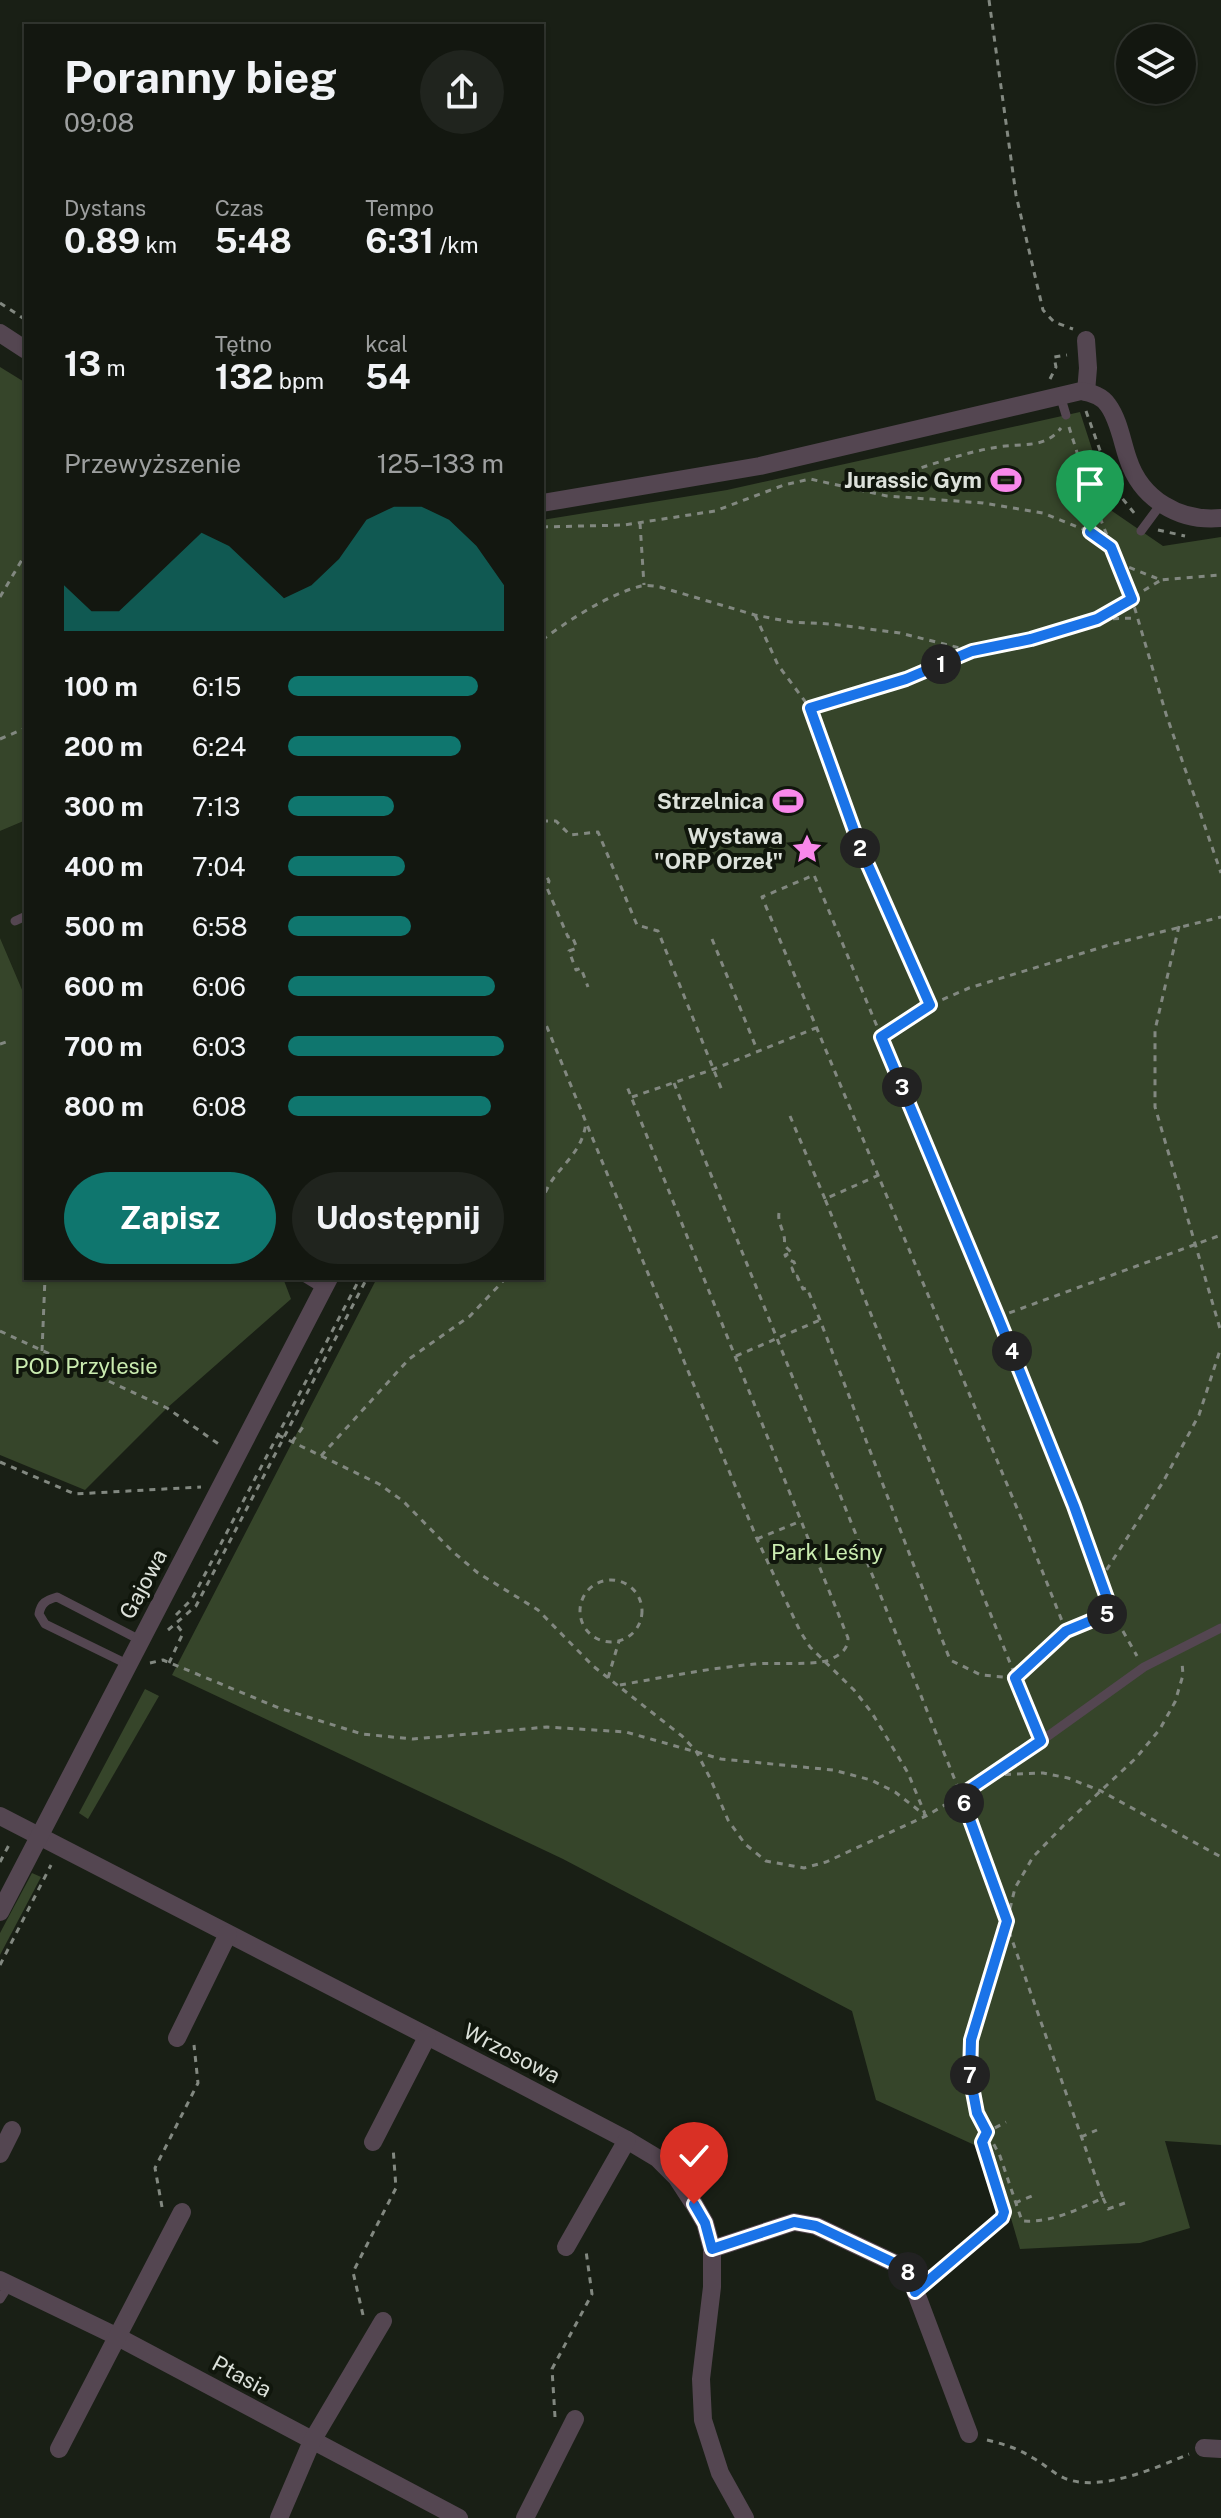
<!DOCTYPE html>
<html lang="pl">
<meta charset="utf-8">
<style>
:root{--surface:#131710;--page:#20241e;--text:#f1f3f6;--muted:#9d9f9f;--line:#323630;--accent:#0f766e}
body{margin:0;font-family:"Public Sans",sans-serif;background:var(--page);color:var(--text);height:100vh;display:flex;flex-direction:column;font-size:30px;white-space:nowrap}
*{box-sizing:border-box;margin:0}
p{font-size:26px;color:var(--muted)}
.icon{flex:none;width:44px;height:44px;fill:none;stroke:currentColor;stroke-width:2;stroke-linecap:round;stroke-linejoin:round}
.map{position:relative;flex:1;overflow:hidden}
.sheet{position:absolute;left:24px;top:24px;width:520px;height:1256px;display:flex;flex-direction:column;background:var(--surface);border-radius:0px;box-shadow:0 2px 6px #0004,0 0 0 2px var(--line)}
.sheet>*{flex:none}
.fabs{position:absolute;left:1116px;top:24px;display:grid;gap:16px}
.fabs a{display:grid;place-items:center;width:80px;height:80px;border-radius:50%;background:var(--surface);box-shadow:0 2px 6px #0004,0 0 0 2px var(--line);font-size:40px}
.pin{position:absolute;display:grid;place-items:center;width:68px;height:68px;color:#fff;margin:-82px -34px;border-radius:50% 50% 50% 0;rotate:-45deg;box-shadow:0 0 8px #0007}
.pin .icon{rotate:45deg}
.km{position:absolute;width:40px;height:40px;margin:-20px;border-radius:50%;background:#222;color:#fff;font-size:22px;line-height:40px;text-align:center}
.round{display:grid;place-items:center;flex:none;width:84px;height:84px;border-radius:42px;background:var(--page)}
.overview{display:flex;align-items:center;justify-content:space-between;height:136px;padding:0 40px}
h1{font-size:44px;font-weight:700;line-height:60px}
.stats{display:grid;grid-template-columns:repeat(3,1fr);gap:12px;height:136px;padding:8px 40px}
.stats div{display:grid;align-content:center}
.stats b{font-size:34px;font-weight:700}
.stats small{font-size:22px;font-weight:400}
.stats p{font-size:22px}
.chart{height:224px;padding:16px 40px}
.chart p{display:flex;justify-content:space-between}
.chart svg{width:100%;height:144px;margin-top:8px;fill:var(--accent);opacity:.7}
.button{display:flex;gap:16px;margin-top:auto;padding:16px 40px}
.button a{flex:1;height:92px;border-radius:48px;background:var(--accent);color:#fff;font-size:32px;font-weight:700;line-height:92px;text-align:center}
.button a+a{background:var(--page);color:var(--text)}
ul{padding:0 40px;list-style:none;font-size:26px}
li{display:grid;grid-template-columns:128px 96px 1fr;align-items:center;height:60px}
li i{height:20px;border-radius:10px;background:var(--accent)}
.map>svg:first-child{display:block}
.built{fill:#1e2717}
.green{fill:#36452a}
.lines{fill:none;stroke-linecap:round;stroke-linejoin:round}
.path{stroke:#828880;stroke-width:3;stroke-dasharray:6 6;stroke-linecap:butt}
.service{stroke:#544651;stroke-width:9}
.minor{stroke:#544651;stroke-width:18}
.route-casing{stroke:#fff;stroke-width:16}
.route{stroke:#1a73e8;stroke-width:10}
.labels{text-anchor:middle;stroke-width:8;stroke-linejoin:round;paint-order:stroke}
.poi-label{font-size:22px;font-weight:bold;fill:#dce1da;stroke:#10160c;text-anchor:end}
.park-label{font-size:22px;fill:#caecb0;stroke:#10160c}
.street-label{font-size:22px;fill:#dce1da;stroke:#10160c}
</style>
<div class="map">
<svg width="1221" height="2518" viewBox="0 0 1221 2518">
<rect width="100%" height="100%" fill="#191f15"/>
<!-- built -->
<polygon class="built" points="26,820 26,999 0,938 0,831"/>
<!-- green -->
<g class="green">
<polygon points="0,367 26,383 26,820 0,831"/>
<polygon points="1080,412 1112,511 1163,546 1221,537 1221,2145 1165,2141 1190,2228 1140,2243 1020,2249 992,2153 876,2100 852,2011 563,1859 172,1675 377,1278 542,1278 542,520 727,490"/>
<polygon points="0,938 26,999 26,1278 283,1278 291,1299 167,1408 85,1490 0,1455"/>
<polygon points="145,1689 159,1696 88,1819 79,1813"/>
<polygon points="32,1873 41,1877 0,1955 0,1933"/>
</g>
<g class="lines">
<!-- path -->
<g class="path">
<polyline points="989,0 1016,195 1043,310 1054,322 1073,329"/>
<polyline points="0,303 26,320"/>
<polyline points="1050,379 1056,367 1054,357 1067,355"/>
<polyline points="1086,411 1113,487 1135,514"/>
<polyline points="1069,427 1088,487 1132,599 1166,714 1221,873"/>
<path d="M852,486C903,478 947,455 998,447C1022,443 1045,449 1061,428"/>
<polyline points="640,523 644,585"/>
<polyline points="542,527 624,525 715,511 784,485 810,479 887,496 983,503 1043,513 1090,532 1111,547"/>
<polyline points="1158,530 1185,536"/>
<polyline points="1118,563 1161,580 1221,575"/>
<polyline points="0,597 26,553"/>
<polyline points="755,615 778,665 810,708 860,847 930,1005"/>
<polyline points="1101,619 1137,618"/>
<path d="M542,640C569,620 609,594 641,586C647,585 654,586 660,587L755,615L791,622L831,624L900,633L972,651L1031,639L1097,619L1161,580"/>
<polyline points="810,708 906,679 972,651"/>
<polyline points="0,739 26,728"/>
<polyline points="542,821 556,821 570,835 598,832 637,925 658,931 723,1093"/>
<polyline points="542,867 549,881 547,888 568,937 572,936 577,948 569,951 576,970 581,968 588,987"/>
<polyline points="1179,926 1155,1030 1155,1107 1221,1332"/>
<polyline points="712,939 758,1052"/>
<polyline points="542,1015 757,1539 800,1631 810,1647 854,1690 872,1713 908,1773 925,1814"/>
<polyline points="881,1037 930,1005 969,988 1109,945 1221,917"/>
<polyline points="0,1044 6,1042"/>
<path d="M674,1083L961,1795L1103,2198C1076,2210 1051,2223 1022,2221L1000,2156L977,2113L970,2076L971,2040L1007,1921L1015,1888L1033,1857L1063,1826L1136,1758L1160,1729L1175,1702L1183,1675L1182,1662"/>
<polyline points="632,1097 714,1069 816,1028"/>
<polyline points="790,1116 825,1199"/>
<polyline points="879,1175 825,1199 1036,1728"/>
<path d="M542,1204C548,1170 582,1160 586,1122"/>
<path d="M779,1213C777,1224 787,1234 784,1245L792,1253L785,1255L787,1259L794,1262L796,1267L792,1268L795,1277L797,1276L803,1289L807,1288L820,1320L950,1660L981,1675L1015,1678L1066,1631L1112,1612"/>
<polyline points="542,1219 542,1229"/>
<polyline points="998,1317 1221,1235"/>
<polyline points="0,1331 167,1408 220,1445"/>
<polyline points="42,1351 45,1278"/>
<polyline points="736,1356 820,1320"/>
<polyline points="278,1435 379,1484 403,1501 452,1551 478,1573 538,1610 593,1666 682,1736 696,1751 711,1780 728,1820 745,1844 766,1861 804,1868 826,1862 926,1816 977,1786 1030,1749"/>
<polyline points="292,1442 303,1427"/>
<polyline points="321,1456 409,1359 470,1316 506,1278"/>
<polyline points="0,1462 75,1494 201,1487"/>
<polyline points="757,1539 801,1521"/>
<polyline points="1100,1580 1163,1482 1199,1415 1221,1347"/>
<circle cx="611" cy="1611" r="31"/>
<polyline points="176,1615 192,1599 360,1278"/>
<polyline points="168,1630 196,1606 367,1278"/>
<polyline points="1066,1631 1024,1525 762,897 814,875 998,1317 1074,1506 1112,1612 1137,1656"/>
<polyline points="150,1663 163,1660 279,1708 362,1734 413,1739 547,1727 626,1732 721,1759 833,1770 871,1780 895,1792 926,1816"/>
<polyline points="169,1663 183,1633 176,1624"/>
<polyline points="608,1678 619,1641"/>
<path d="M620,1685C665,1677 710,1668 755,1664C775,1662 813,1666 829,1660C840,1655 848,1650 848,1638L626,1084"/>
<polyline points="993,1775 1043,1773 1068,1778 1101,1791 1221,1857"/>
<polyline points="0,1862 10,1843"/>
<polyline points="0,1965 51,1865"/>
<polyline points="1081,2137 1097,2130"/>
<polyline points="1103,2198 1108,2209 1125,2203"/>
<polyline points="1015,2203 1032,2196"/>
<polyline points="162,2207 155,2168 198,2083 194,2045"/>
<polyline points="932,2278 1002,2218 1004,2212 982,2142 987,2132 1006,2122"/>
<polyline points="363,2315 353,2272 396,2188 393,2147"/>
<polyline points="555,2417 552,2369 592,2294 586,2251"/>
<path d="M987,2440C1004,2444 1019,2449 1033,2458C1044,2464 1053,2473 1064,2478C1099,2493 1156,2468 1189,2454"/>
</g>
<!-- service -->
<g class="service">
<polyline points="1060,395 1066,415"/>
<polyline points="1141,531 1161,504"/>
<polyline points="15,921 26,916"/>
<polyline points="305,1278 323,1289"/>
<path d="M127,1664L45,1624L39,1614C41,1603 46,1600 57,1597L140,1640"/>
<polyline points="1041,1741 1144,1667 1221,1628"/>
<polyline points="0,2299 9,2285"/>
</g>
<!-- minor -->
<g class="minor">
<polyline points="0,333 26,350"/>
<polyline points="1086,392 1088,368 1086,340"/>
<path d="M542,503L760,466L1081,391C1092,393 1102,396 1108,405C1119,420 1122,442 1128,459C1141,499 1179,522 1221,518"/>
<polyline points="0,1816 499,2073 627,2140 657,2158 677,2178 694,2204 705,2223 712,2249 712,2287 701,2379 703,2420 720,2473 745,2518"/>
<polyline points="0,1912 329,1278"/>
<polyline points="177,2038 228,1934"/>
<polyline points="373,2142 427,2037"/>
<polyline points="0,2154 12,2130"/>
<polyline points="566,2247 627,2140"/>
<polyline points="712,2249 794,2222 816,2226 907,2269 969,2434"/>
<polyline points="0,2280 116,2336 459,2518"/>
<polyline points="1204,2448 1221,2449"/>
<polyline points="59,2449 182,2212"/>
<polyline points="279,2518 312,2441 383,2321"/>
<polyline points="525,2518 575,2419"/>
</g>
</g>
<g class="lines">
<!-- route casing -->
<g class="route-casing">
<polyline id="route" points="694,2204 705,2223 712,2249 794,2222 816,2226 907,2269 915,2292 1002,2218 1004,2212 982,2142 987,2132 977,2113 970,2076 971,2040 1007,1921 961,1795 1041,1741 1015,1678 1066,1631 1112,1612 1074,1506 998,1317 881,1037 930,1005 860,847 810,708 906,679 972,651 1031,639 1097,619 1132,599 1111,547 1090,532"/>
</g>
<!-- route -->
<use href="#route" class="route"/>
</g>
<!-- icons -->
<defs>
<g id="stadium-bare" transform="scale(2.4)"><path d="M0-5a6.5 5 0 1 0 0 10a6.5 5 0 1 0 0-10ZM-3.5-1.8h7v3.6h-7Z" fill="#f888ea" stroke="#10160c" stroke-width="2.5" paint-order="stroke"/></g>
<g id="sight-bare" transform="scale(2.4)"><path d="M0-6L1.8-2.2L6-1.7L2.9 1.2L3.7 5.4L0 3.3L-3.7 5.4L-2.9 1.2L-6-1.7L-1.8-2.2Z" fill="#f888ea" stroke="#10160c" stroke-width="2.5" paint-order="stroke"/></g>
</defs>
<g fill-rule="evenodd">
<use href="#stadium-bare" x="1006" y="480"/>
<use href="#stadium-bare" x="788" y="801"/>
<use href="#sight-bare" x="807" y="849"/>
</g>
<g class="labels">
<!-- poi labels -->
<g class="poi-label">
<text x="982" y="488">Jurassic Gym</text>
<text x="764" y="809">Strzelnica</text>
<text x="783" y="844">Wystawa<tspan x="783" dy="25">"ORP Orzeł"</tspan></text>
</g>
<!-- park labels -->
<g class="park-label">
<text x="86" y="1374">POD Przylesie</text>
<text x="827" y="1560">Park Leśny</text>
</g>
<!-- street labels -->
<g class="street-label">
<text transform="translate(143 1584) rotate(-62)" y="8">Gajowa</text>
<text transform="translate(512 2053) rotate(27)" y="8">Wrzosowa</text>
<text transform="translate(242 2376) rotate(28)" y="8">Ptasia</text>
</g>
</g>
</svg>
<div class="fabs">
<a><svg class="icon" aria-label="layers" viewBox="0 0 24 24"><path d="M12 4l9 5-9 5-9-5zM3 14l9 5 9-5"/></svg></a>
</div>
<div class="pin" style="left:1090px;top:532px;background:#1e9e55"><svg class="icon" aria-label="arrive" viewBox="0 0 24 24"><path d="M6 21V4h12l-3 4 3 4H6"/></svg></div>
<div class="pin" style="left:694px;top:2204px;background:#d93025"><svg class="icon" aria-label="check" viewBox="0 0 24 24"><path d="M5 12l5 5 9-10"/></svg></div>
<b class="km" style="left:941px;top:664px">1</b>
<b class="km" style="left:860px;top:848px">2</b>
<b class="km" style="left:902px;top:1087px">3</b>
<b class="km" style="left:1012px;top:1351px">4</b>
<b class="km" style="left:1107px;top:1614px">5</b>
<b class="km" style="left:964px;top:1803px">6</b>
<b class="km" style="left:970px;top:2075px">7</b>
<b class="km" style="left:908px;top:2272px">8</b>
<section class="sheet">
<div class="overview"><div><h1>Poranny bieg</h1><p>09:08</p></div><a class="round"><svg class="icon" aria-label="share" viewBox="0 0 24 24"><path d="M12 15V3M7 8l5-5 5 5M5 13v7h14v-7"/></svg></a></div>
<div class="stats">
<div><p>Dystans</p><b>0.89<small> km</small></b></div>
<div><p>Czas</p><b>5:48</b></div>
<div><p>Tempo</p><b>6:31<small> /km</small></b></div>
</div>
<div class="stats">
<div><b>13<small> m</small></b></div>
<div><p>Tętno</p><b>132<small> bpm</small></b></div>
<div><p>kcal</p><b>54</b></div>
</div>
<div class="chart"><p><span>Przewyższenie</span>125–133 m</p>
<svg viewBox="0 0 160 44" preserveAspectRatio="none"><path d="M0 44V30L10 38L20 38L30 30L40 22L50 14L60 18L70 26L80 34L90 30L100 22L110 10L120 6L130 6L140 10L150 18L160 30V44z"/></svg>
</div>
<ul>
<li><b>100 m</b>6:15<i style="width:88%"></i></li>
<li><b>200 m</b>6:24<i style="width:80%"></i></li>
<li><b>300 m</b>7:13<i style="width:49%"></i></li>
<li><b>400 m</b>7:04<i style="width:54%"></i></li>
<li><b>500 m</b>6:58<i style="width:57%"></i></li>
<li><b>600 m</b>6:06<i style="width:96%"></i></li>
<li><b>700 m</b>6:03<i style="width:100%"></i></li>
<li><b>800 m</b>6:08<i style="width:94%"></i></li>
</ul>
<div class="button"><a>Zapisz</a><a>Udostępnij</a></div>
</section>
</div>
